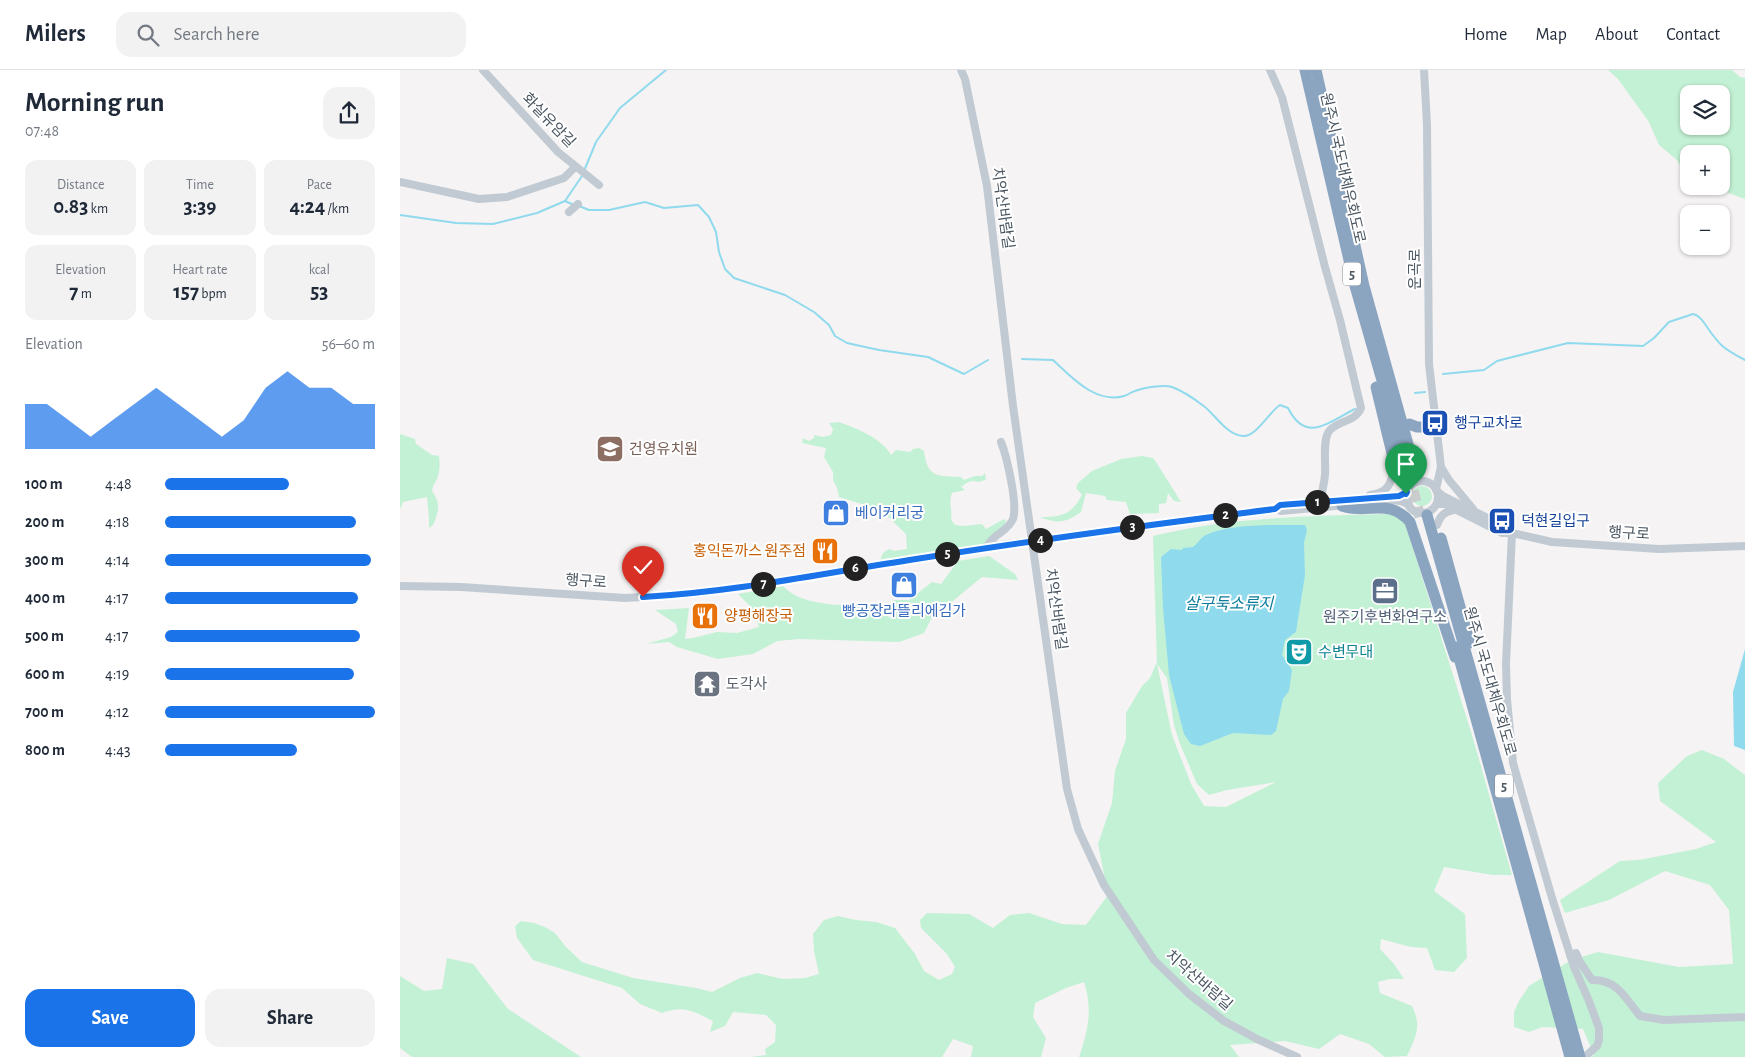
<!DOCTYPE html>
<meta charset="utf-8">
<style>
:root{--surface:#fff;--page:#f2f2f3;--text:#1f2937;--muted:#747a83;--line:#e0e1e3;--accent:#1a73e8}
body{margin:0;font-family:"Alegreya Sans","Noto Sans KR",sans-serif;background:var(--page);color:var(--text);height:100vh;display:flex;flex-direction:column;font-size:19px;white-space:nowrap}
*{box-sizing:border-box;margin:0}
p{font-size:16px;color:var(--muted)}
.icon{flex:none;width:28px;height:28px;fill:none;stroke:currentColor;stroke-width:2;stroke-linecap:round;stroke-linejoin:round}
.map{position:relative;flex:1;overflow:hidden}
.details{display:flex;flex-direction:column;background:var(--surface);width:400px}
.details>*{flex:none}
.controls{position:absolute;left:1280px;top:15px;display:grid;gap:10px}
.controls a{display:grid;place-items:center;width:50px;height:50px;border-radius:10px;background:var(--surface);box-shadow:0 1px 4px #0004;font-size:25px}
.pin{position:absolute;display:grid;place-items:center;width:42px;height:42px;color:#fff;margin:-51px -21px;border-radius:50% 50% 50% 0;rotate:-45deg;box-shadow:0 0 5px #0007}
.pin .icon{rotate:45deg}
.km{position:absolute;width:25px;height:25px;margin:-12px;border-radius:50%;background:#222;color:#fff;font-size:14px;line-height:25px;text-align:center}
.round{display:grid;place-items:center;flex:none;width:52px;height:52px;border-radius:15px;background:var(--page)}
.headline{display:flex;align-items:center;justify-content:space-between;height:85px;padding:0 25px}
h1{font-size:28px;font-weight:600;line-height:38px}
.stats{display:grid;grid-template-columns:repeat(3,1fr);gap:8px;height:85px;padding:5px 25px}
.stats div{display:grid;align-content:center;border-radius:12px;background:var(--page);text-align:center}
.stats b{font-size:21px;font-weight:600}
.stats small{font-size:14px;font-weight:400}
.stats p{font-size:14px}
.chart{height:140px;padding:10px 25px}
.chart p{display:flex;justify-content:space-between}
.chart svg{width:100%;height:90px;margin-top:5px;fill:var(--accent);opacity:.7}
.action{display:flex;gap:10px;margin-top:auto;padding:10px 25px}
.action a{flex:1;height:58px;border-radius:15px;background:var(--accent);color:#fff;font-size:20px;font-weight:600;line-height:58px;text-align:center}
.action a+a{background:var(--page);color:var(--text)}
ul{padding:0 25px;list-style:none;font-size:16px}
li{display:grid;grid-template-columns:80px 60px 1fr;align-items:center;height:38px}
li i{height:12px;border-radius:6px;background:var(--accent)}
header{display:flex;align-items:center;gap:30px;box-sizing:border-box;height:70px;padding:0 25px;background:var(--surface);border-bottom:1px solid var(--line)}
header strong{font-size:24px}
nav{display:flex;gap:28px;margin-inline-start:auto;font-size:18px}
.search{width:350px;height:45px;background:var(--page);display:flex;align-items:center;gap:12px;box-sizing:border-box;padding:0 18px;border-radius:15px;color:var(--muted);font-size:19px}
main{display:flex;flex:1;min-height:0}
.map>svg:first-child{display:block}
.green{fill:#c3f1d5;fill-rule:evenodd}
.water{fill:#90daee}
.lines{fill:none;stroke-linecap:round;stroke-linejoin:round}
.stream{stroke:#90daee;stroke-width:2}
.highway-tunnel{stroke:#caccce;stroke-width:11;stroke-dasharray:11 5.5;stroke-linecap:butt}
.minor{stroke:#c1cad2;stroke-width:8}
.highway{stroke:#8ba5c1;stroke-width:11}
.route-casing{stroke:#fff;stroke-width:10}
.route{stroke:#1a73e8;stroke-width:6}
.labels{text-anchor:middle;stroke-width:4;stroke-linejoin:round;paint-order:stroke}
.shield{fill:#fff;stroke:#808990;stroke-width:1}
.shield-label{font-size:14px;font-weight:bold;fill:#4a5661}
.street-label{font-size:15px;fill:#4a5661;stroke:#fff}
.transit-label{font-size:15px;fill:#164399;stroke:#fff;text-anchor:start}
.education-label{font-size:15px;fill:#785e54;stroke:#fff;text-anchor:start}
.shop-label{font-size:15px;fill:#366cbe;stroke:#fff;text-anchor:start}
.food-label{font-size:15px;fill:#c56008;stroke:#fff;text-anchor:end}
.service-label{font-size:15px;fill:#4e5e75;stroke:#fff}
.culture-label{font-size:15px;fill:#0d838f;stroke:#fff;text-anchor:start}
.worship-label{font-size:15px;fill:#5b616d;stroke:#fff;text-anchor:start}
.water-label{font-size:16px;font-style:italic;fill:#0c7c9b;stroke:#fff}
</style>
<header>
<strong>Milers</strong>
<div class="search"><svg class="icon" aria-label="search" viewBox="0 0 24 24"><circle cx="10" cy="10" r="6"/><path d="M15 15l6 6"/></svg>Search here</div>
<nav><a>Home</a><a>Map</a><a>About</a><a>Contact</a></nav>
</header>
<main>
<section class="details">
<div class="headline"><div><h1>Morning run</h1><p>07:48</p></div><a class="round"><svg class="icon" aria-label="share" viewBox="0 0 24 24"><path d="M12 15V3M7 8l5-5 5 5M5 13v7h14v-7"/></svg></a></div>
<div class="stats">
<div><p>Distance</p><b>0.83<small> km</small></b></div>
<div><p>Time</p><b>3:39</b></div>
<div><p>Pace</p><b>4:24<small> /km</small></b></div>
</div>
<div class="stats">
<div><p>Elevation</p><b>7<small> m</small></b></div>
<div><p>Heart rate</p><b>157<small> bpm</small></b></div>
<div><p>kcal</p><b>53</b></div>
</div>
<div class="chart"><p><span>Elevation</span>56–60 m</p>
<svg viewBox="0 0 160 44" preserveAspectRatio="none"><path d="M0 44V22L10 22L20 30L30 38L40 30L50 22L60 14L70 22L80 30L90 38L100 30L110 14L120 6L130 14L140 14L150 22L160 22V44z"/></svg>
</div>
<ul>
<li><b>100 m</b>4:48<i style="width:59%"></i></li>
<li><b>200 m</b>4:18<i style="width:91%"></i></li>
<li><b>300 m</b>4:14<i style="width:98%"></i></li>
<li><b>400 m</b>4:17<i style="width:92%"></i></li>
<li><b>500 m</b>4:17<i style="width:93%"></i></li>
<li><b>600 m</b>4:19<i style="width:90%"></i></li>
<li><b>700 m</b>4:12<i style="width:100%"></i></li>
<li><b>800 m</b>4:43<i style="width:63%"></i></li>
</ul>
<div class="action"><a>Save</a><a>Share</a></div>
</section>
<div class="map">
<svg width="1345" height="987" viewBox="0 0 1345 987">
<rect width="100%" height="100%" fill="#f5f3f3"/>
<!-- green -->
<g class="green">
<path d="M1208,0H1332L1340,7L1345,8V129L1323,121L1302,116H1321V84H1289V110L1277,90L1259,75L1249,52L1218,9ZM1289,24H1321V56H1289Z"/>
<path d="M439,352C456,358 483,369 491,385L496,380L510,382L513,379L519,378L524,381C527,408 538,406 561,407L564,410L575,406H582L585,403L586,410L578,412C571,409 566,413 561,417L565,420L552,423C548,434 553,439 551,450L555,455L563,456L582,454L586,459L604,449L606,451L604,456L584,476L479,493L483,483L489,479L494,481L507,479L506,464L481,440L439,427L437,418L433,410V402L424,387L426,378L402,373L403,368L409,371L414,368V365L423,367L431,365L433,359L429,353Z"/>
<path d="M0,364L15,369L16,374L32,385L39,386C40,393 40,402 37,409C34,414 33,415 32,421C41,434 39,441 33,455L29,458V448L27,427L3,432L0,439Z"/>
<path d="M742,386L753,388L756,392L781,432L774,431L768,423L766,433L759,434V443L730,444L726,432L707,430L705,426L686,423L681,442C665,453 658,454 640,447C662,447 671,445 682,425L676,418L678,413L692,401L721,389Z"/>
<circle cx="1022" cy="426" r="10"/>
<path d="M987,444L994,445L1005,453L1072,665L1112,805H1093L1044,797L1034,821L1065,844L1067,888L1054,902L1035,900L1027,878L1011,877L981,869L980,879L994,894L1004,909H989L978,912L980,923L1012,936C1022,957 1016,966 1007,986L985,987L969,974L940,964L919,979L885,971L830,975L839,987H679C688,961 693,939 684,912L666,918L635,933L633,947L646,968L641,987H571L573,976L553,969L542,987H351L366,985L365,979L375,972L376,955L366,945L333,942L325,956L310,962L313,951C293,941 284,935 262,943L240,934L222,918L133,890L117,868L115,856L121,851L134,853L145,857L155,863L166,877L182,892L233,908L296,918L312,922L340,908L357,903L383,909L405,908L419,904L414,881L413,864L424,850L438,846L456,850L476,852L495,858L515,884L524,901L539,910L552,904L555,897L547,884L521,858L520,850L527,843L569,844L593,858L610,845L629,843L662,854L686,855L708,825L698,774L712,733L715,701L726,669V643L742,616L750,608L757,592L753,466C828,447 910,446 987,444ZM757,594L767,608L774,655L780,674L797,714L809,725L827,720L876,712L826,737L804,736L791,714L772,665Z"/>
<path d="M589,486L615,504L618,510L582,507L531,549L524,563L499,572L399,569L377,571L353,584L318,589L277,577L269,572L246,574L271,567L278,562L276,554L255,540L289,538L285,569L293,568L317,562L337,563L359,557L353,539L338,524L383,516C405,539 449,534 479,537L487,546L493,549L496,546L491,535L494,530H509L532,512L541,514L558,491Z"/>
<polygon points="1302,680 1324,689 1345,705 1345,987 1192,987 1194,985 1183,959 1142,957 1129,962 1114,957 1114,942 1119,931 1129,916 1171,890 1198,882 1279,897 1333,894 1329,840 1310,815 1265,801 1209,830 1165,843 1160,830 1220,791 1239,790 1296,779 1316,772 1260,731 1258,713 1287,686"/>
<polygon points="47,888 73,894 108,939 181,987 12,987 0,978 0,906 24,921 42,919"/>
</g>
<!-- water -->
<g class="water">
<path d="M905,455L907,460L904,473L905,505L896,562L885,570L882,585L892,600L889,621L883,629L876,661L871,665L833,663L800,676L791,674L784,664L769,605L763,538L761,487L771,479L782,480L783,478L793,477C797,474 800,469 804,466C828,453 877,455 905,455Z"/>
<polygon points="1345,579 1345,680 1334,676 1333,622"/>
</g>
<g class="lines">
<!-- stream -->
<g class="stream">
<polyline points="184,101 196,72 220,38 266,0"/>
<polyline points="165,131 174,135"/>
<polyline points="179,136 189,140 209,140 245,132 264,138 298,135 309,147 316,162 319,182 325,199 334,208 385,225 414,242 429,255 435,266 447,273 479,280 528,287 564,304 588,290"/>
<polyline points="0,145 56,153 93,154 137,143 165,131 182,106"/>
<path d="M622,289L653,290C672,308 696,334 724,326C728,325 731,322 735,321C743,318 764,314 772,317C783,321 796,330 805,337C816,346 827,365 843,366C856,367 870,341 880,335L888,338C906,374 928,352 955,339"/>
<path d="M1043,304L1084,300L1097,291L1168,273L1243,276L1254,268L1269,252L1293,244C1299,245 1303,251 1307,257C1320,276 1324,279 1345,290"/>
<polyline points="1015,323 1025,322"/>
</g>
<!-- highway-tunnel -->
<polyline class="highway-tunnel" points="1009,405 1020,447"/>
<!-- minor -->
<g class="minor">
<polyline points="83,0 158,82 199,115"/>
<polyline points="561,0 565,9 587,116 613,336 667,719 678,759 704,815 754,890 789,924 824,951 857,969 897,987"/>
<path d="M870,0L882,27L925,197L940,250L961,338C954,353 941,349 930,360C922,368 926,393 925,405C924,414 922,423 920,432"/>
<polyline points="1024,0 1027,54 1029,294 1041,397 1036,419"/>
<polyline points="0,112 79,129 107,127 164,108 175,97"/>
<polyline points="169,142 178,134"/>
<polyline points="995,396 1002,411 1009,419"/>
<polyline points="1041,397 1049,410 1073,439"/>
<circle cx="1022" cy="427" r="16"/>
<polyline points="1037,421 1043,426 1104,456 1112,463 1106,594 1107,629 1113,693 1152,828 1174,897 1189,931 1199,958 1199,970 1197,976 1187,985"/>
<path d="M970,425C989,423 991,413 995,396"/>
<polyline points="993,427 1002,425 1007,422"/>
<path d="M970,433C982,432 998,427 1009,435"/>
<polyline points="1037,434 1045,434 1102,463 1112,463 1152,472 1259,479 1345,476"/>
<polyline points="875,439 880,435 976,428"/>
<path d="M1037,455C1040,446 1044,442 1053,440"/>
<path d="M585,478C589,474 592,469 596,466C602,461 609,458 613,449C618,435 607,387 601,372"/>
<polyline points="0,516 61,517 225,528 292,524 358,515 607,474 875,439 881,441 946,435"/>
<path d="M1170,885L1176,883L1180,892L1192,910C1217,909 1226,929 1240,946L1264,950L1345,947"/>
</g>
<!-- highway -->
<g class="highway">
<polyline points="905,0 955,216 1009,405"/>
<polyline points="916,0 964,216 1016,403"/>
<polyline points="976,317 995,396"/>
<polyline points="1009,354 1017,357 1028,357 1034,350"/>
<path d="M942,436C967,445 989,427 1010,452L1055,587"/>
<polyline points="1027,445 1180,987"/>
<polyline points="1041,468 1070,573"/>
<polyline points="1056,577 1170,987"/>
</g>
</g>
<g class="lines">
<!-- route casing -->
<g class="route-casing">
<path id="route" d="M243,527C335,522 425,503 516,489C635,470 755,454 875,439L880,435L999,426L1007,422L1006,424"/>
</g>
<!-- route -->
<use href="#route" class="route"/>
</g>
<!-- icons -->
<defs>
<g id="bus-square" transform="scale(1.4375)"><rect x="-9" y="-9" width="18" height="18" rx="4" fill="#1a4fb4" stroke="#fff"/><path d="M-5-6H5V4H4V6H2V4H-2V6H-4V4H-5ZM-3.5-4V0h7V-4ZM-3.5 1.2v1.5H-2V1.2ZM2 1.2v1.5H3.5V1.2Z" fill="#fff"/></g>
<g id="school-square" transform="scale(1.4375)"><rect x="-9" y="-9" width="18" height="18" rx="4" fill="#8d6e63" stroke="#fff"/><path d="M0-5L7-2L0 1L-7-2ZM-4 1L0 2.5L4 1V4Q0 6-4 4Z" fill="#fff"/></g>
<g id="shop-square" transform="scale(1.4375)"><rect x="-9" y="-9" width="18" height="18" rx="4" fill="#3f7fe0" stroke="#fff"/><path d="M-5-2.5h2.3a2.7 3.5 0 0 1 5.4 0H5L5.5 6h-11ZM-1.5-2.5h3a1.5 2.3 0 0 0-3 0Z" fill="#fff"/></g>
<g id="restaurant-square" transform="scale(1.4375)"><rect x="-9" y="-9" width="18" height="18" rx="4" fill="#e8710a" stroke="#fff"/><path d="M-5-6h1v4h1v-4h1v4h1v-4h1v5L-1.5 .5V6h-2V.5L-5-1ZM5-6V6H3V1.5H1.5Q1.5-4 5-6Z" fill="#fff"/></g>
<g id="office-square" transform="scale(1.4375)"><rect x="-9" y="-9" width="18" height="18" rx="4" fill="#5c6f8a" stroke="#fff"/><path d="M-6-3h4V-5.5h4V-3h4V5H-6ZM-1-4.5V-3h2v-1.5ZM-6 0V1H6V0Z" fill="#fff"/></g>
<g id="theatre-square" transform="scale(1.4375)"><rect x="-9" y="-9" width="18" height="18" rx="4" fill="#0f9aa8" stroke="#fff"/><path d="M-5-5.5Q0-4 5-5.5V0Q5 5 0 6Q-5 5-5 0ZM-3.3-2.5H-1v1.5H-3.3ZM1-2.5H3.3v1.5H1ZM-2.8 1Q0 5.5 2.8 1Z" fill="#fff"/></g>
<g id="temple-square" transform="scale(1.4375)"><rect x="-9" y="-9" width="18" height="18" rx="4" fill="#6b7280" stroke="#fff"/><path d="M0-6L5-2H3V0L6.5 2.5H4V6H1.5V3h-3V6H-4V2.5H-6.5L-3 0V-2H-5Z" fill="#fff"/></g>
</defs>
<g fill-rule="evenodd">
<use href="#bus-square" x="1035" y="353"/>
<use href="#school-square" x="210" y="379"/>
<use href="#shop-square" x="436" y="443"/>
<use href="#bus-square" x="1102" y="451"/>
<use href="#restaurant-square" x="425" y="481"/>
<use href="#shop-square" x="504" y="515"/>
<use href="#office-square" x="985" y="521"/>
<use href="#restaurant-square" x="305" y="546"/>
<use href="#theatre-square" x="899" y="582"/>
<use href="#temple-square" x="307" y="614"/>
</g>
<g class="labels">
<!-- shield labels -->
<g class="shield">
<rect x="943" y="192.5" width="18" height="23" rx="4"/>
<rect x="1095" y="704.5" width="18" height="23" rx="4"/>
</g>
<g class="shield-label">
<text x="952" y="209">5</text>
<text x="1104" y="721">5</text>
</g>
<!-- street labels -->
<g class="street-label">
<text transform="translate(149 50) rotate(46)" y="5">화실유암길</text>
<text transform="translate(943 98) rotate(77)" y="5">원주시 국도대체우회도로</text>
<text transform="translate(603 138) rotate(82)" y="5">치악산바람길</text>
<text transform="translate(1015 199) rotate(-90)" y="5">운곡로</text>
<text transform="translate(1229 463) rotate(3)" y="5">행구로</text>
<text transform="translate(186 511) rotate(4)" y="5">행구로</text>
<text transform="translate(656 539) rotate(82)" y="5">치악산바람길</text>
<text transform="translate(1090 611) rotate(74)" y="5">원주시 국도대체우회도로</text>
<text transform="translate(799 910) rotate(41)" y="5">치악산바람길</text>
</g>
<!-- transit labels -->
<g class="transit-label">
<text x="1054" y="358">행구교차로</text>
<text x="1121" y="456">덕현길입구</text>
</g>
<!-- education labels -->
<g class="education-label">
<text x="229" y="384">건영유치원</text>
</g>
<!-- shop labels -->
<g class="shop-label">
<text x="455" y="448">베이커리궁</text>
<text x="504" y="546" text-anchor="middle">빵공장라뜰리에김가</text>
</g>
<!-- food labels -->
<g class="food-label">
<text x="406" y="486">홍익돈까스 원주점</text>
<text x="324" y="551" text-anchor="start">양평해장국</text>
</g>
<!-- service labels -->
<g class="service-label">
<text x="985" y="552">원주기후변화연구소</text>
</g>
<!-- culture labels -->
<g class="culture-label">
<text x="918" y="587">수변무대</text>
</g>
<!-- worship labels -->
<g class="worship-label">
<text x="326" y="619">도각사</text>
</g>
<!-- water labels -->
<g class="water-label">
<text x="829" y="539">살구둑소류지</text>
</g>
</g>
</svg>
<div class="controls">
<a><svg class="icon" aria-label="layers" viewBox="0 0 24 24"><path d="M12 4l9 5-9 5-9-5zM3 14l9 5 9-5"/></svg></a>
<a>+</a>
<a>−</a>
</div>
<div class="pin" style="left:1006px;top:424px;background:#1e9e55"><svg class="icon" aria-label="arrive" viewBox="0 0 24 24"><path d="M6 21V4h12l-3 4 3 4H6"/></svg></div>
<div class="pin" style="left:243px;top:527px;background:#d93025"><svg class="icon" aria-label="check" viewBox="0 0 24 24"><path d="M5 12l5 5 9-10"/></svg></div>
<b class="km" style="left:917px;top:432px">1</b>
<b class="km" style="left:825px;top:445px">2</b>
<b class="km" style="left:732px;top:457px">3</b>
<b class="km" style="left:640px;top:470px">4</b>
<b class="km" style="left:547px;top:484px">5</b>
<b class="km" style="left:455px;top:498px">6</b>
<b class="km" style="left:363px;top:514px">7</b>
</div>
</main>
